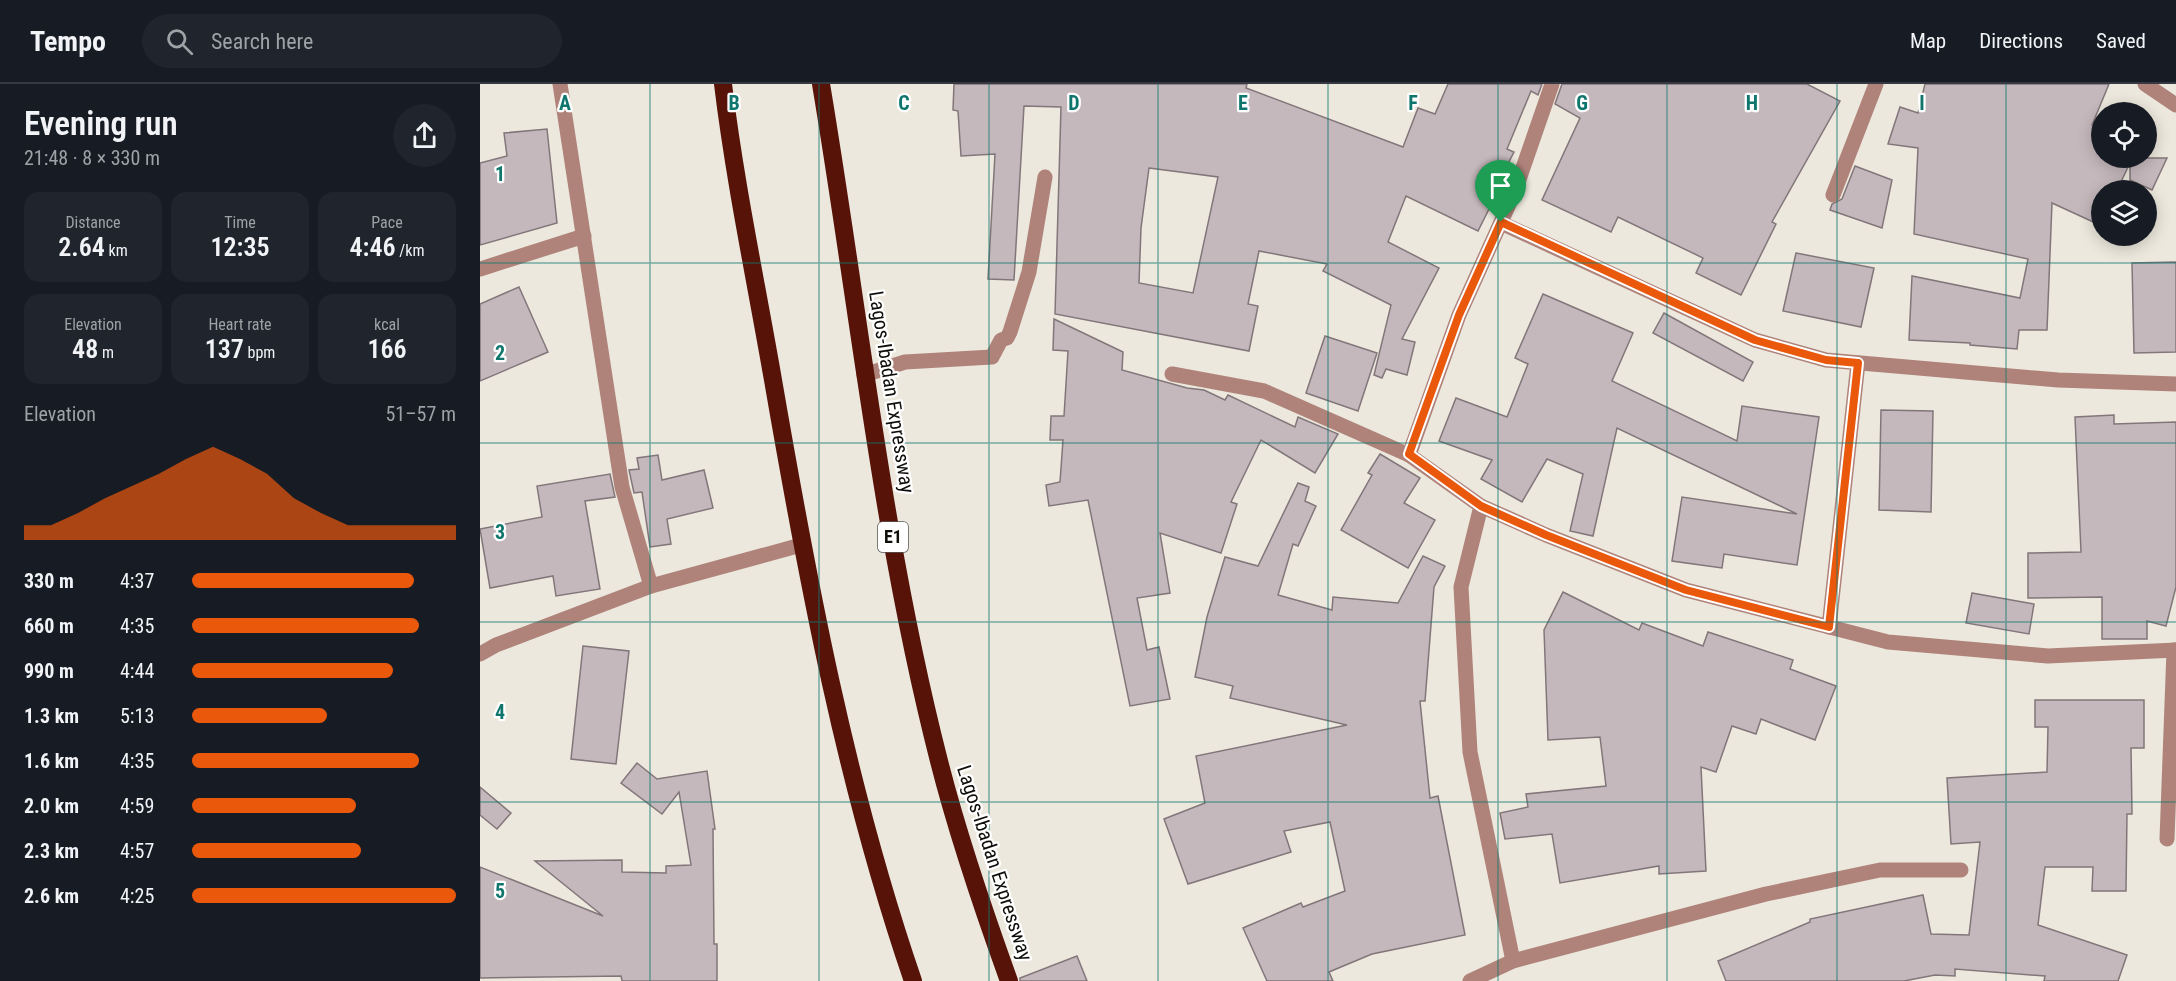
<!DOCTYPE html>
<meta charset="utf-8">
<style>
:root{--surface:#171b24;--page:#20242c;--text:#f1f3f6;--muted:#9ea1a6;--line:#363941;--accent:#ea580c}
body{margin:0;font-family:"Roboto Condensed",sans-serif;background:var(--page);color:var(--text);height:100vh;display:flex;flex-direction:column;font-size:22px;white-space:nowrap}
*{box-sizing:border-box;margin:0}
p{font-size:20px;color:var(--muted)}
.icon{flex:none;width:33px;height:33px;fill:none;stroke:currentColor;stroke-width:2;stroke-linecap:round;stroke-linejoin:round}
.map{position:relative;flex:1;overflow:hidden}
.side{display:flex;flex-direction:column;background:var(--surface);width:480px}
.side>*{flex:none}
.buttons{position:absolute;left:1611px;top:18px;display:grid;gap:12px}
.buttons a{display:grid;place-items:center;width:66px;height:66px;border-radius:50%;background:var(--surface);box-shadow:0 3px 15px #0003;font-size:30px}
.pin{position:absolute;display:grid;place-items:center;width:51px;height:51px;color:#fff;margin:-62px -26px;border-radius:50% 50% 50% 0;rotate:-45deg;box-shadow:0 0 6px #0007}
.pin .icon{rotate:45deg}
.round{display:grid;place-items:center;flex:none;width:63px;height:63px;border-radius:32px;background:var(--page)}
.summary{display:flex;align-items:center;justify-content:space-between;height:102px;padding:0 24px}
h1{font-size:33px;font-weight:600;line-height:45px}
.metrics{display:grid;grid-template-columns:repeat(3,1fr);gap:9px;height:102px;padding:6px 24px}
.metrics div{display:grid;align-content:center;border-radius:15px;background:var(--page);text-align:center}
.metrics b{font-size:26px;font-weight:600}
.metrics small{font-size:16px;font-weight:400}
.metrics p{font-size:16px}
.chart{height:168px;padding:12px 24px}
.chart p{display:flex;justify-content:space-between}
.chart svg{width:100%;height:108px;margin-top:6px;fill:var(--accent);opacity:.7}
ul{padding:0 24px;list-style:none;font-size:20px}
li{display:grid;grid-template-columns:96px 72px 1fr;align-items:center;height:45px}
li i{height:15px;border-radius:8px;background:var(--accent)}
header{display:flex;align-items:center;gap:36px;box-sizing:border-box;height:84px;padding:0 30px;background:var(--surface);border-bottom:2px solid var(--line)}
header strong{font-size:28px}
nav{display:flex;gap:33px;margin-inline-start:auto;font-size:21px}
.search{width:420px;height:54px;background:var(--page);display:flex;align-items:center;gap:15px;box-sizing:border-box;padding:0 21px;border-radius:33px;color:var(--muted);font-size:22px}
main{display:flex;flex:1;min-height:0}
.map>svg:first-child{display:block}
.building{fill:#c5b8bc;stroke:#82767a;stroke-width:1.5;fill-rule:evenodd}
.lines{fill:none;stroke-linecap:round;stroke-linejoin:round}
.lane{stroke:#af837a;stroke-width:15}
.street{stroke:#af837a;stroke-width:15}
.highway{stroke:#581309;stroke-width:18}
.route-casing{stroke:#fff;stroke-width:12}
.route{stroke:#ea580c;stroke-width:8}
.grid{fill:none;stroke:#0f766e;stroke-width:1.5;stroke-opacity:0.55}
.labels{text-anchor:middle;stroke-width:4.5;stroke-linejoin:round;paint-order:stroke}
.shield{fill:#fff;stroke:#575654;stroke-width:1.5}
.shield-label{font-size:18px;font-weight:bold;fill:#0f0e0a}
.street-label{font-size:20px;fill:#0f0e0a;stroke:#fff}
.grid-label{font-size:20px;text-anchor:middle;font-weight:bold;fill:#0f766e;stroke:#fff;stroke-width:4.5;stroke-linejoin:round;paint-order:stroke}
</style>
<header>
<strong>Tempo</strong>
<div class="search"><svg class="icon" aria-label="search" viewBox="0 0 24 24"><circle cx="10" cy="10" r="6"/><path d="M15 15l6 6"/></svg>Search here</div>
<nav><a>Map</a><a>Directions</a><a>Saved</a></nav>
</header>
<main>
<section class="side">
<div class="summary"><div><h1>Evening run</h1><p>21:48 · 8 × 330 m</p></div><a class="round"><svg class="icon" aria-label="share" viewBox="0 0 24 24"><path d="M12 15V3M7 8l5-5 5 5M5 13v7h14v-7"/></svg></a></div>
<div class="metrics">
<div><p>Distance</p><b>2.64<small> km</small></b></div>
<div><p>Time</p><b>12:35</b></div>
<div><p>Pace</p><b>4:46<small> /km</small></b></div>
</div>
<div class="metrics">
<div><p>Elevation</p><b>48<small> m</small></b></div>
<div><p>Heart rate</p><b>137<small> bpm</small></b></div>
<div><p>kcal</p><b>166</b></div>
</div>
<div class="chart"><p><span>Elevation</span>51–57 m</p>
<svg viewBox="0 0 160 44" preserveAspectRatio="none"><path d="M0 44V38L10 38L20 33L30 27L40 22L50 17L60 11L70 6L80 11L90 17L100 27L110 33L120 38L130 38L140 38L150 38L160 38V44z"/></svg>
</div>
<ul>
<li><b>330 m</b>4:37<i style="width:84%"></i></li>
<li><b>660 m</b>4:35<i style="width:86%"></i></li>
<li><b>990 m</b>4:44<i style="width:76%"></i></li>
<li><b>1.3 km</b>5:13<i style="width:51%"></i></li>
<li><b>1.6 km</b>4:35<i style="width:86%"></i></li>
<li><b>2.0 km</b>4:59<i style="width:62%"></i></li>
<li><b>2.3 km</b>4:57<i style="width:64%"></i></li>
<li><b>2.6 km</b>4:25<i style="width:100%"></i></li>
</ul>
</section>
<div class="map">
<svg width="1696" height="897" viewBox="0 0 1696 897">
<rect width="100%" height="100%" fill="#ece8dd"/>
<!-- building -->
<g class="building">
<path d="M474,0H767L766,4L923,63L938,24L955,30L968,0H1062L1058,11L1051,7L1027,65L1034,68L1013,108L1017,109L998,147L926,112L908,158L959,184L922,255L935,258L927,291L906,285L902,294L894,291L911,221L843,187L847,180L779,167L768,220L778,222L769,267L575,230L581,23L544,22L534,196L508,195L515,70L481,72L478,27L473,26ZM669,84L738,93L713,209L659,199L661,144Z"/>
<polygon points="1082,0 1327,0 1360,17 1292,138 1296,140 1261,211 1216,189 1223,174 1138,133 1131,148 1062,116 1100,34 1075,20"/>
<polygon points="1445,0 1629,0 1612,41 1622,45 1622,74 1687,74 1672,106 1650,96 1650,79 1637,106 1622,106 1622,142 1572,119 1567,246 1539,246 1537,265 1490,261 1490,259 1429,256 1432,192 1540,214 1548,175 1434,150 1438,64 1408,60 1420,23 1438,29"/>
<polygon points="67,45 77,139 0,161 0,79 27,72 24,49"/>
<polygon points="1375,82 1412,96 1402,144 1350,126 1352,120 1362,115"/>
<polygon points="1316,169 1394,184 1381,243 1303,227"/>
<polygon points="1696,178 1696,268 1654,269 1652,179"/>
<polygon points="39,203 68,268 0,297 0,220"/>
<polygon points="1063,210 1153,249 1132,297 1257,357 1262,322 1339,333 1317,481 1244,470 1242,484 1192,477 1202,413 1317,430 1137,344 1113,452 1090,447 1103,390 1067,375 1042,418 1001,395 1012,376 959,357 976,314 1027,333 1048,280 1035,274"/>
<polygon points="1184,229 1273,278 1263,297 1173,249"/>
<polygon points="574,235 643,268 642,286 707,304 724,306 745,316 748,311 815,343 818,333 858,350 835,389 781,356 751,418 757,420 741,469 680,449 690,509 657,514 667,566 679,563 690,615 650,622 608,416 569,422 566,401 580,398 583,356 570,356 571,332 584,332 588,267 573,266"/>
<polygon points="845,252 897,269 878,327 826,309"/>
<polygon points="1401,326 1453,327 1451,428 1399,426"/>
<polygon points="1634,331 1634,340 1696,338 1696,503 1686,542 1667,537 1667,555 1622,555 1622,513 1548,514 1548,469 1601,468 1595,333"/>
<polygon points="900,370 940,394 924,419 955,436 928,484 861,446 892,391 888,389"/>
<polygon points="178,371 182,396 224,386 233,424 187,435 191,460 170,463 162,408 154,409 149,386 159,385 157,374"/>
<polygon points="130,390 135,413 105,417 120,505 76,512 73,492 10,504 0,445 62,433 57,402"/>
<polygon points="818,399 829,403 825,417 836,422 818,462 813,460 798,511 852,526 853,513 918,519 943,472 965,482 954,503 945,617 940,617 950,714 958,712 985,851 892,870 849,888 853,897 787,897 763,844 821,819 823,823 865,807 850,738 804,747 811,768 708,800 684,735 725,719 716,672 867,641 750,614 753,602 715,593 727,533 745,473 778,482"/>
<polygon points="1083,508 1159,546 1162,539 1223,562 1228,548 1313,576 1310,585 1356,602 1335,656 1281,635 1276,650 1252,642 1236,688 1221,683 1226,787 1179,790 1179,782 1080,799 1072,750 1025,755 1020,729 1048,723 1046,710 1126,702 1120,653 1068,656 1064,546"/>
<polygon points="1492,509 1554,520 1549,550 1486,539"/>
<polygon points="103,562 149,567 136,680 91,675"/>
<polygon points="1555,616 1664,616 1664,664 1651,664 1652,730 1647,730 1646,807 1612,807 1613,783 1565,783 1558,841 1647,871 1638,897 1564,897 1565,892 1475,885 1475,892 1455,891 1424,897 1246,897 1238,877 1330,838 1330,835 1443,811 1451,850 1489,851 1500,758 1471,760 1467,694 1567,688 1568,643 1555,643"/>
<polygon points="157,679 177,695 227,687 235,745 233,745 234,860 237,860 237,897 142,897 141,892 0,894 0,783 123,832 55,777 142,776 142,788 186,789 186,782 211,781 199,708 182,730 141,699"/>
<polygon points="0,703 31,729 17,745 0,731"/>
<polygon points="597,872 607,897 540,897 540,894"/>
</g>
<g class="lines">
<!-- lane -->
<g class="lane">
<polyline points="80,0 142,403 171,502"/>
<polyline points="0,185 104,152"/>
<polyline points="1687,755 1694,566"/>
</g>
<!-- street -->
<g class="street">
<polyline points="1665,0 1696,21"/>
<polyline points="1353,111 1396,0"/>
<polyline points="1021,139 1275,256 1346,276 1578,296 1696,300"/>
<polyline points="692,290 784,307 929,371 1001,422 1066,451 1206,506 1408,558 1568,572 1696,566"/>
<polyline points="384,291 425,278 512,273 521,256 527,254 530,248 549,188 565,93"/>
<polyline points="929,371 979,231 1035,107 1072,0"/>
<polyline points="1001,422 981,503 990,668 1033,877"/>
<polyline points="1349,543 1378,279"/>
<polyline points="0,570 16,561 171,502 321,461"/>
<polyline points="990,897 1033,877 1286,810 1400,786 1481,786"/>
</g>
<!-- highway -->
<g class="highway">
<path d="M243,0C255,99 276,198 293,296C328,499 366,702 433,897"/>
<path d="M341,0C379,226 402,455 459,677C478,752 503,825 529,897"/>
</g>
</g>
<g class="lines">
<!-- route casing -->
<g class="route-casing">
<polygon id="route" points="1021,138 1275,256 1346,276 1378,279 1349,543 1206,506 1066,451 1001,422 929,370 979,231"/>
</g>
<!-- route -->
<use href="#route" class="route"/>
</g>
<!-- grid -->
<path class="grid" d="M170,0V897M339,0V897M509,0V897M678,0V897M848,0V897M1018,0V897M1187,0V897M1357,0V897M1526,0V897M0,179H1696M0,359H1696M0,538H1696M0,718H1696"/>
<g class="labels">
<!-- shield labels -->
<rect class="shield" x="398" y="438" width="30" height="30" rx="4.5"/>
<g class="shield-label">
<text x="413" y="459">E1</text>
</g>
<!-- street labels -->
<g class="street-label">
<text transform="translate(412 308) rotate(81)" y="7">Lagos-Ibadan Expressway</text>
<text transform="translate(515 779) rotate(72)" y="7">Lagos-Ibadan Expressway</text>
</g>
</g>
<g class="grid-label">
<text x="85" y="26">A</text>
<text x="254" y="26">B</text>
<text x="424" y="26">C</text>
<text x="594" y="26">D</text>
<text x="763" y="26">E</text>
<text x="933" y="26">F</text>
<text x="1102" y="26">G</text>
<text x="1272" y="26">H</text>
<text x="1442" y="26">I</text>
<text x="20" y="97">1</text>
<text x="20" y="276">2</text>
<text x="20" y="455">3</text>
<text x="20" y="635">4</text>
<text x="20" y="814">5</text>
</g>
</svg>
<div class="buttons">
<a><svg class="icon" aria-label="locate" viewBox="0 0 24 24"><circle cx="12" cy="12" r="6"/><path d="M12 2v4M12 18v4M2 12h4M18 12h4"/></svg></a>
<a><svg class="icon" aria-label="layers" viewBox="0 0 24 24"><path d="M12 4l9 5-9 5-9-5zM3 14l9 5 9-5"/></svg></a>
</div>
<div class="pin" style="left:1021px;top:138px;background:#1e9e55"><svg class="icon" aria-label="arrive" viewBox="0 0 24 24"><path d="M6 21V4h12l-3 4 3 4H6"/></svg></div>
</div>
</main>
